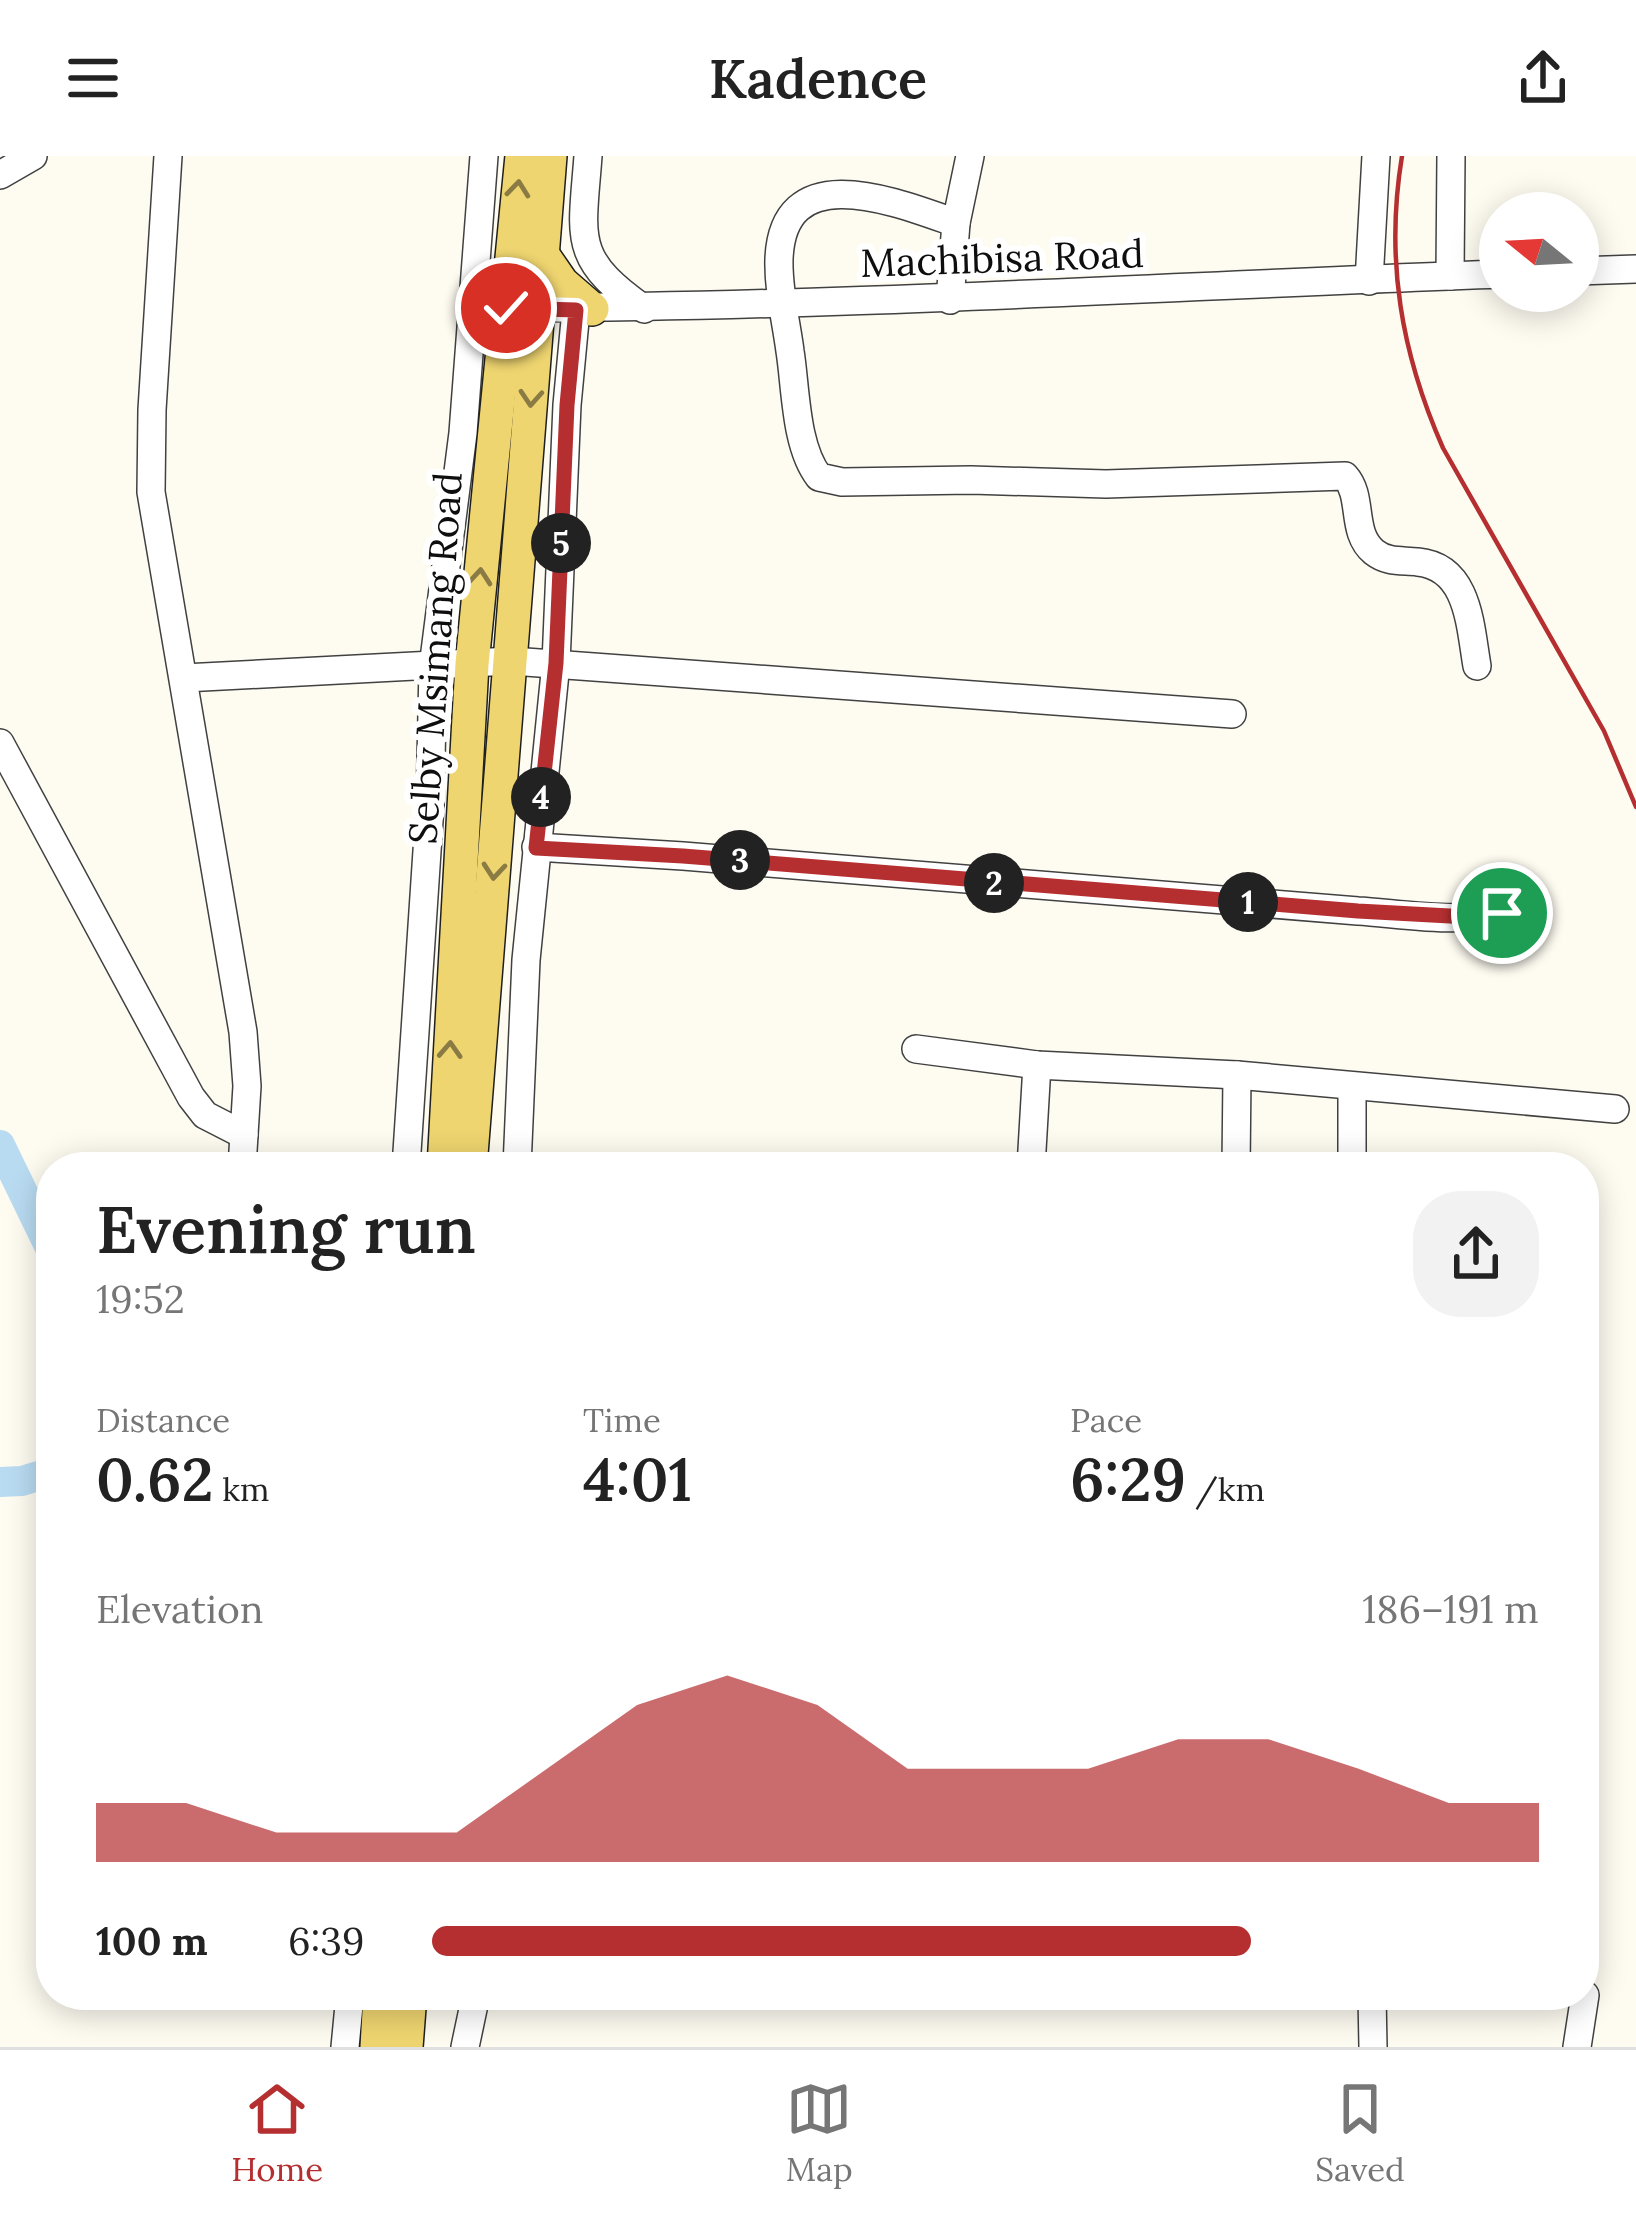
<!DOCTYPE html>
<meta charset="utf-8">
<style>
:root{--surface:#fff;--page:#f2f2f2;--text:#222;--muted:#767676;--line:#e0e0e0;--accent:#b52f31}
body{margin:0;font-family:Lora,serif;background:var(--page);color:var(--text);height:100vh;display:flex;flex-direction:column;font-size:45px;white-space:nowrap}
*{box-sizing:border-box;margin:0}
p{font-size:39px;color:var(--muted)}
.icon{flex:none;width:66px;height:66px;fill:none;stroke:currentColor;stroke-width:2;stroke-linecap:round;stroke-linejoin:round}
.map{position:relative;flex:1;overflow:hidden}
.sheet{position:absolute;left:36px;top:996px;width:1563px;height:858px;display:flex;flex-direction:column;background:var(--surface);border-radius:48px;box-shadow:0 6px 30px #0003}
.sheet>*{flex:none}
.needle{width:78px;rotate:288deg}
.tools{position:absolute;left:1479px;top:36px;display:grid;gap:24px}
.tools a{display:grid;place-items:center;width:120px;height:120px;border-radius:50%;background:var(--surface);box-shadow:0 6px 30px #0003;font-size:60px}
.pin{position:absolute;display:grid;place-items:center;width:102px;height:102px;color:#fff;margin:-51px;border:6px solid #fff;border-radius:50%;box-shadow:0 3px 12px #0007}
.km{position:absolute;width:60px;height:60px;margin:-30px;border-radius:50%;background:#222;color:#fff;font-size:33px;line-height:60px;text-align:center}
.round{display:grid;place-items:center;flex:none;width:126px;height:126px;border-radius:48px;background:var(--page)}
.summary{display:flex;align-items:center;justify-content:space-between;height:204px;padding:0 60px}
h1{font-size:66px;font-weight:600;line-height:90px}
.stats{display:grid;grid-template-columns:repeat(3,1fr);gap:18px;height:204px;padding:12px 60px}
.stats div{display:grid;align-content:center}
.stats b{font-size:60px;font-weight:600}
.stats small{font-size:33px;font-weight:400}
.stats p{font-size:33px}
.chart{height:336px;padding:24px 60px}
.chart p{display:flex;justify-content:space-between}
.chart svg{width:100%;height:216px;margin-top:12px;fill:var(--accent);opacity:.7}
ul{padding:0 60px;list-style:none;font-size:39px}
li{display:grid;grid-template-columns:192px 144px 1fr;align-items:center;height:90px}
li i{height:30px;border-radius:15px;background:var(--accent)}
header{display:flex;justify-content:space-between;align-items:center;height:156px;padding:0 60px;background:var(--surface);font-size:54px;font-weight:600}
.tabs{display:flex;justify-content:space-around;align-items:center;height:168px;border-top:3px solid var(--line);background:var(--surface);font-size:33px;color:var(--muted)}
.tabs a{display:grid;justify-items:center;gap:6px}
.tabs .selected{color:var(--accent)}
.map>svg:first-child{display:block}
.lines{fill:none;stroke-linecap:round;stroke-linejoin:round}
.river{stroke:#b9dbf2;stroke-width:30}
.minor-casing{stroke:#414141;stroke-width:30}
.major-casing{stroke:#1f1f1f;stroke-width:36}
.minor{stroke:#fff;stroke-width:27}
.major{stroke:#efd570;stroke-width:33}
.rail{stroke:#b52f31;stroke-width:4.5}
.oneway{stroke:#8a7b44}
.route-casing{stroke:#fff;stroke-width:24}
.route{stroke:#b52f31;stroke-width:15}
.labels{text-anchor:middle;stroke-width:12;stroke-linejoin:round;paint-order:stroke}
.street-label{font-size:39px;fill:#0e0e0e;stroke:#fff}
</style>
<header><svg class="icon" aria-label="menu" viewBox="0 0 24 24"><path d="M4 6h16M4 12h16M4 18h16"/></svg>Kadence<svg class="icon" aria-label="share" viewBox="0 0 24 24"><path d="M12 15V3M7 8l5-5 5 5M5 13v7h14v-7"/></svg></header>
<div class="map">
<svg width="1636" height="1891" viewBox="0 0 1636 1891">
<rect width="100%" height="100%" fill="#fefcf1"/>
<g class="lines">
<!-- river -->
<g class="river">
<polyline points="0,989 51,1094"/>
<polyline points="0,1326 22,1325 51,1316"/>
</g>
<!-- minor casing -->
<g class="minor-casing">
<g id="minor">
<polyline points="168,0 152,254 151,336 243,876 247,930 242,1011"/>
<path d="M588,0C582,82 571,102 644,153"/>
<polyline points="0,19 33,0"/>
<path d="M956,67C896,46 783,0 779,103C778,133 786,165 790,195C796,233 795,290 819,321L842,326L971,324L1106,328L1345,320C1364,341 1350,376 1374,396C1388,407 1402,404 1418,406C1469,411 1470,470 1477,510"/>
<polyline points="1578,115 1636,113"/>
<polyline points="1450,120 1451,0"/>
<polyline points="1369,125 1376,0"/>
<polyline points="950,144 956,67 970,0"/>
<path d="M523,152C849,150 1174,130 1500,118"/>
<polyline points="184,522 512,505 1232,558"/>
<polyline points="0,587 191,941 205,959 244,979"/>
<path d="M536,691L683,700L1358,755C1400,757 1480,773 1514,748"/>
<polyline points="916,893 1037,909 1237,919 1615,953"/>
<polyline points="406,1011 430,650 433,511 463,277 484,0"/>
<polyline points="517,1011 526,804 556,507 567,249 576,154"/>
<polyline points="1031,1011 1037,909"/>
<polyline points="1236,1011 1237,919"/>
<polyline points="1352,1011 1352,931"/>
<polyline points="1372,1839 1373,1891"/>
<polyline points="345,1891 350,1839"/>
<polyline points="465,1891 476,1839"/>
<polyline points="1577,1891 1585,1839"/>
</g>
</g>
<!-- major casing -->
<g class="major-casing">
<g id="major">
<polyline points="542,98 562,127 592,153"/>
<polyline points="444,1011 472,508 522,0"/>
<polyline points="470,1011 550,0"/>
<polyline points="377,1891 380,1839"/>
<polyline points="406,1891 410,1839"/>
</g>
</g>
<!-- minor -->
<use href="#minor" class="minor"/>
<!-- major -->
<use href="#major" class="major"/>
<!-- rail -->
<path class="rail" d="M1402,0C1385,103 1401,197 1443,292L1604,575L1636,651"/>
</g>
<!-- one-way arrows -->
<defs><path id="oneway-chevron" d="M-2-3.5L2.5 0L-2 3.5" fill="none" stroke-width="1.6" stroke-linecap="round" stroke-linejoin="round" transform="scale(3)"/></defs>
<g class="oneway">
<use href="#oneway-chevron" transform="translate(518 33) rotate(-84)"/>
<use href="#oneway-chevron" transform="translate(531 242) rotate(94)"/>
<use href="#oneway-chevron" transform="translate(480 421) rotate(-85)"/>
<use href="#oneway-chevron" transform="translate(494 715) rotate(95)"/>
<use href="#oneway-chevron" transform="translate(450 894) rotate(-87)"/>
</g>
<g class="lines">
<!-- route casing -->
<g class="route-casing">
<polyline id="route" points="506,152 576,154 567,249 556,507 536,692 683,700 1358,755 1468,761 1502,757"/>
</g>
<!-- route -->
<use href="#route" class="route"/>
</g>
<g class="labels">
<!-- street labels -->
<g class="street-label">
<text transform="translate(1002 102) rotate(-2)" y="14">Machibisa Road</text>
<text transform="translate(435 502) rotate(-86)" y="14">Selby Msimang Road</text>
</g>
</g>
</svg>
<div class="tools">
<a><svg class="needle" viewBox="-14 -14 28 28"><path d="M0-13l5 13h-10z" fill="#e53935"/><path d="M0 13l5-13h-10z" fill="#767676"/></svg></a>
</div>
<div class="pin" style="left:1502px;top:757px;background:#1e9e55"><svg class="icon" aria-label="arrive" viewBox="0 0 24 24"><path d="M6 21V4h12l-3 4 3 4H6"/></svg></div>
<div class="pin" style="left:506px;top:152px;background:#d93025"><svg class="icon" aria-label="check" viewBox="0 0 24 24"><path d="M5 12l5 5 9-10"/></svg></div>
<b class="km" style="left:1248px;top:746px">1</b>
<b class="km" style="left:994px;top:727px">2</b>
<b class="km" style="left:740px;top:704px">3</b>
<b class="km" style="left:541px;top:641px">4</b>
<b class="km" style="left:561px;top:387px">5</b>
<section class="sheet">
<div class="summary"><div><h1>Evening run</h1><p>19:52</p></div><a class="round"><svg class="icon" aria-label="share" viewBox="0 0 24 24"><path d="M12 15V3M7 8l5-5 5 5M5 13v7h14v-7"/></svg></a></div>
<div class="stats">
<div><p>Distance</p><b>0.62<small> km</small></b></div>
<div><p>Time</p><b>4:01</b></div>
<div><p>Pace</p><b>6:29<small> /km</small></b></div>
</div>
<div class="chart"><p><span>Elevation</span>186–191 m</p>
<svg viewBox="0 0 160 44" preserveAspectRatio="none"><path d="M0 44V32L10 32L20 38L30 38L40 38L50 25L60 12L70 6L80 12L90 25L100 25L110 25L120 19L130 19L140 25L150 32L160 32V44z"/></svg>
</div>
<ul>
<li><b>100 m</b>6:39<i style="width:74%"></i></li>
</ul>
</section>
</div>
<nav class="tabs">
<a class="selected"><svg class="icon" aria-label="home" viewBox="0 0 24 24"><path d="M3 11l9-7 9 7M6 9v11h12V9"/></svg>Home</a>
<a><svg class="icon" aria-label="map" viewBox="0 0 24 24"><path d="M3 6l6-2 6 2 6-2v14l-6 2-6-2-6 2zM9 4v14M15 6v14"/></svg>Map</a>
<a><svg class="icon" aria-label="saved" viewBox="0 0 24 24"><path d="M7 4h10v16l-5-4-5 4z"/></svg>Saved</a>
</nav>
